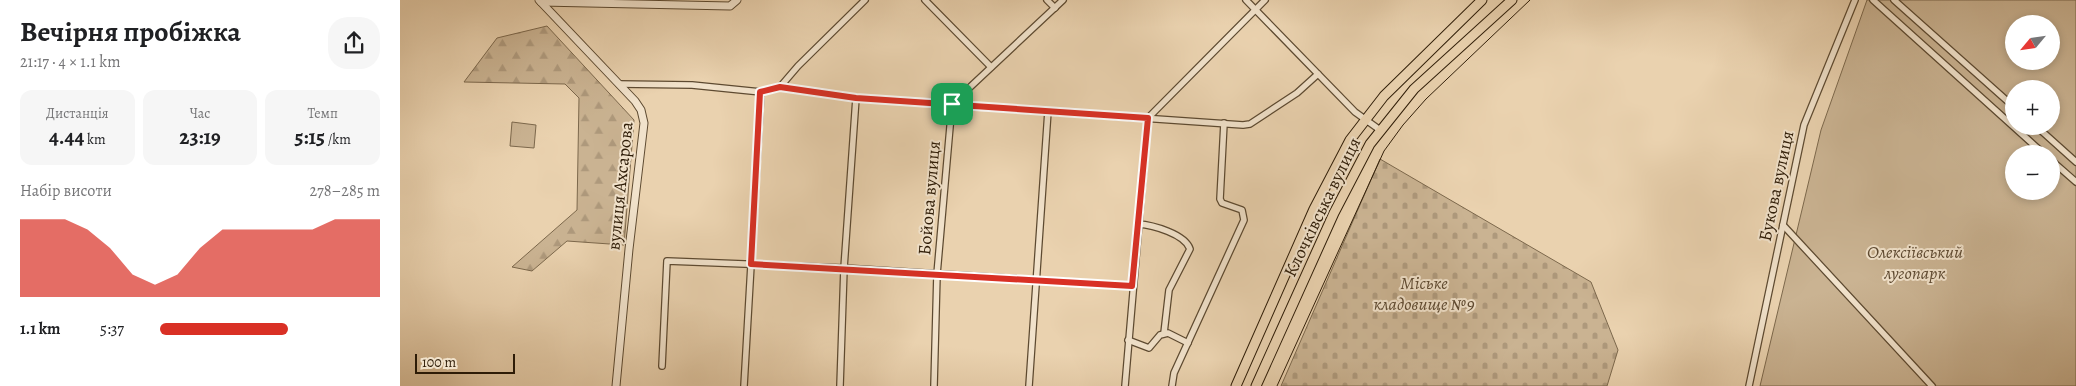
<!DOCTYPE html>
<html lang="uk">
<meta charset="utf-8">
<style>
:root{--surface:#fff;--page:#f6f6f6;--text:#202124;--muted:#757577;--accent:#d93025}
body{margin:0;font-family:Alegreya,serif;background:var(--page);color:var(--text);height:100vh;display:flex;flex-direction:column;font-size:19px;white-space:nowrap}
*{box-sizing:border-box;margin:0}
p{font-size:16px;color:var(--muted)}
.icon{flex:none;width:28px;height:28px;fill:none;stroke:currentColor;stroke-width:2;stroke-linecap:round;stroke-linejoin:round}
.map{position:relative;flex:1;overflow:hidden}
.details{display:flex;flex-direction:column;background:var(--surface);width:400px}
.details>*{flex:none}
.needle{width:32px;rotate:241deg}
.tools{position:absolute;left:1605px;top:15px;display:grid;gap:10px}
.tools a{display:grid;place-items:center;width:55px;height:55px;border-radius:50%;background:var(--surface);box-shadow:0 2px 8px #0003;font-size:25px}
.scale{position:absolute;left:15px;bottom:12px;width:100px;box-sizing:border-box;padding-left:5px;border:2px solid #2e1c07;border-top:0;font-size:14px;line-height:18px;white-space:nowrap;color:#2e1c07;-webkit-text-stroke:4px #f1e2cb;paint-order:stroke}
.pin{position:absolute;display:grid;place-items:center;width:42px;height:42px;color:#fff;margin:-21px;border-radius:10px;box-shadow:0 2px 8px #0006}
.round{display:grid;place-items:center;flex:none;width:52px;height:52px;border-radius:20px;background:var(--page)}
.summary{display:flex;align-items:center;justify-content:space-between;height:85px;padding:0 20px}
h1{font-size:28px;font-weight:700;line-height:38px}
.stats{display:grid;grid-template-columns:repeat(3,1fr);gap:8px;height:85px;padding:5px 20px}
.stats div{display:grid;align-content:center;border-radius:12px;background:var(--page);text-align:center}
.stats b{font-size:21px;font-weight:700}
.stats small{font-size:14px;font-weight:400}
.stats p{font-size:14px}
.chart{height:140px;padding:10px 20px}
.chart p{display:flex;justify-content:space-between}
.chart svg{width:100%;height:90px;margin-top:5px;fill:var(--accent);opacity:.7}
ul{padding:0 20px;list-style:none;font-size:16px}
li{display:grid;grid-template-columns:80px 60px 1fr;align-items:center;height:38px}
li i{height:12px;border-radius:6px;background:var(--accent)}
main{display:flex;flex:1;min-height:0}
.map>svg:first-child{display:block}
.forest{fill:url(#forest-firs);stroke:#7c684c}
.cemetery{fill:url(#cemetery-stones);stroke:#7c684c}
.park{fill:#cab392;stroke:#7c684c;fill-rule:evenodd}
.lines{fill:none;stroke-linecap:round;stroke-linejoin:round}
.minor-casing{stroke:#5d4a31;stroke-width:8}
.tertiary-casing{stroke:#5d4a31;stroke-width:9}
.primary-casing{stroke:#2e1c07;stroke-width:11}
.minor{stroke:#f1e2cb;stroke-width:5.5}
.tertiary{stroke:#f1e2cb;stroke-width:7}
.primary{stroke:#ead2af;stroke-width:9}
.tram{stroke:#2e1c07;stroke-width:1}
.route-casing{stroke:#fff;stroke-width:10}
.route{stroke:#d93025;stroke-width:6}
.labels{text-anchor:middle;stroke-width:4;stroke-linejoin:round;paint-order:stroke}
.street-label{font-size:18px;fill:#2e1c07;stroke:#f1e2cb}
.park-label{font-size:18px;font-style:italic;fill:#5d4931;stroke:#f1e2cb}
</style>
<main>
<section class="details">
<div class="summary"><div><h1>Вечірня пробіжка</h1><p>21:17 · 4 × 1.1 km</p></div><a class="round"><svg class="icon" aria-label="share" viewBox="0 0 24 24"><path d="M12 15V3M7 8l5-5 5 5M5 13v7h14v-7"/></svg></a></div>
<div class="stats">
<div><p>Дистанція</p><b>4.44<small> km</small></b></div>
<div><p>Час</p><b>23:19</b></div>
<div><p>Темп</p><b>5:15<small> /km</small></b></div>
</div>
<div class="chart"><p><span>Набір висоти</span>278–285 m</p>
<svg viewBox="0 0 160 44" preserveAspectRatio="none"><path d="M0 44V6L10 6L20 6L30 11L40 20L50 33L60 38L70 33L80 20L90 11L100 11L110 11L120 11L130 11L140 6L150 6L160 6V44z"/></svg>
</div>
<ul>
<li><b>1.1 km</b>5:37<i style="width:58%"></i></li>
</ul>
</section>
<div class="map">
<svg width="1676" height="386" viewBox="0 0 1676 386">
<defs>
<pattern id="forest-firs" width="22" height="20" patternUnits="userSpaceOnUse" patternTransform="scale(1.25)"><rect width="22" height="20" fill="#cab392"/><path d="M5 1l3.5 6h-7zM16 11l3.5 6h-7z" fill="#ae997c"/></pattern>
<pattern id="cemetery-stones" width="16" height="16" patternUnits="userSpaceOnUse" patternTransform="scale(1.25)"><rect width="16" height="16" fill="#cab392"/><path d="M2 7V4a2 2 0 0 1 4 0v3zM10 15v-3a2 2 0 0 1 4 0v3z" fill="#ae997c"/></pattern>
</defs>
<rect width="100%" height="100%" fill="#ead2af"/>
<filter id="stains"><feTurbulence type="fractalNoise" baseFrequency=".004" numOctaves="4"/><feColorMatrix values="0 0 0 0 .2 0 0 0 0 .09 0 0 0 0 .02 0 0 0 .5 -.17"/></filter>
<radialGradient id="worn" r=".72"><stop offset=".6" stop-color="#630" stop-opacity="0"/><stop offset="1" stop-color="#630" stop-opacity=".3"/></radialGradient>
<!-- forest -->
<polygon class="forest" points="147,26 234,120 224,245 167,241 132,271 112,267 177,210 179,98 165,84 64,82 97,38"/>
<!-- cemetery -->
<polygon class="cemetery" points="980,159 1191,282 1218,350 1207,386 881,386"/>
<!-- park -->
<g class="park">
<path d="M1467,0H1676V386H1360L1421,130ZM1614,24H1651V61H1614ZM1614,89H1651V126H1614ZM1614,154H1651V191H1614Z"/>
<polygon points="112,122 136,125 134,148 110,146"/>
</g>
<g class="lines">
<!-- minor casing -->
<g class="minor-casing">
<g id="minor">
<polyline points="525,0 591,67"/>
<polyline points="647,0 655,8"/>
<polyline points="846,0 955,112 980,130"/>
<polyline points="1473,0 1644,154"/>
<polyline points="1494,0 1614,107"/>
<polyline points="219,84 292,85 361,92 380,87 456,98 843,125 850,124 897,93 918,74"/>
<polyline points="380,87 398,66 465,0"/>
<polyline points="1636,126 1676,162"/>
<polyline points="1651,160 1676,182"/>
<path d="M738,224C753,225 785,234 790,249L769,290L764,333"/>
<polyline points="1383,225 1532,386"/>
<polyline points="728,340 749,348 760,335 768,333 788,343"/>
<polyline points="262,366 267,261 444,268 732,286"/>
<polyline points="344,386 361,92"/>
<polyline points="440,386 444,268 456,98"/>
<polyline points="534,386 537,274 552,104 663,0"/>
<polyline points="629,386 648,111"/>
<polyline points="725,386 748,118 865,0"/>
<polyline points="772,386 774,373 844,220 842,210 822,203 820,199 824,123"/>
<polyline points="1349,386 1404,125 1455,0"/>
</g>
</g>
<!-- tertiary casing -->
<g class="tertiary-casing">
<g id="tertiary">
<polyline points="139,0 235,101 241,110 244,123 229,249 216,386"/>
<polyline points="141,2 330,6 337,0"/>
</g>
</g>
<!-- primary casing -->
<g class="primary-casing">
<g id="primary">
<polyline points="836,386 914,209 950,140 984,96 1082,0"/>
<polyline points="856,386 934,213 970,144 1014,89 1112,0"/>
</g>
</g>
<!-- minor -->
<use href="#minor" class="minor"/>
<!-- tertiary -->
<use href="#tertiary" class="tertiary"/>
<!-- primary -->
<use href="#primary" class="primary"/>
<!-- tram -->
<polyline class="tram" points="877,386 984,151 1003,125 1026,99 1130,0"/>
</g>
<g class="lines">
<!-- route casing -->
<g class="route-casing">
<polygon id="route" points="380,87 456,98 748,118 732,286 351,264 360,92"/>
</g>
<!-- route -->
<use href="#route" class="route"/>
</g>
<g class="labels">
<!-- street labels -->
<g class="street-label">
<text transform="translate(220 186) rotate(-84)" y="6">вулиця Ахсарова</text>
<text transform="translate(1376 186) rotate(-78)" y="6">Букова вулиця</text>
<text transform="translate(529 198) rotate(-85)" y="6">Бойова вулиця</text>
<text transform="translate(922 207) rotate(-64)" y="6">Клочківська вулиця</text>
</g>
<!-- park labels -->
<g class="park-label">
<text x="1515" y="258">Олексіївський<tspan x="1515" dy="21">лугопарк</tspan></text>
<text x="1024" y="289">Міське<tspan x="1024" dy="21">кладовище №9</tspan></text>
</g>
</g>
<rect width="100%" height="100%" filter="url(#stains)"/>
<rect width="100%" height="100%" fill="url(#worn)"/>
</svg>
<div class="tools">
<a><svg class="needle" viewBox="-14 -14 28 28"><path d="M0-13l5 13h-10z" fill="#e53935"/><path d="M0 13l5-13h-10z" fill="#757577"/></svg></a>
<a>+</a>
<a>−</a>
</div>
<div class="scale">100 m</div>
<div class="pin" style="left:552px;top:104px;background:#1e9e55"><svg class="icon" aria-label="arrive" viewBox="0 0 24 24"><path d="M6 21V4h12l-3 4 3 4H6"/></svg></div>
</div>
</main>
